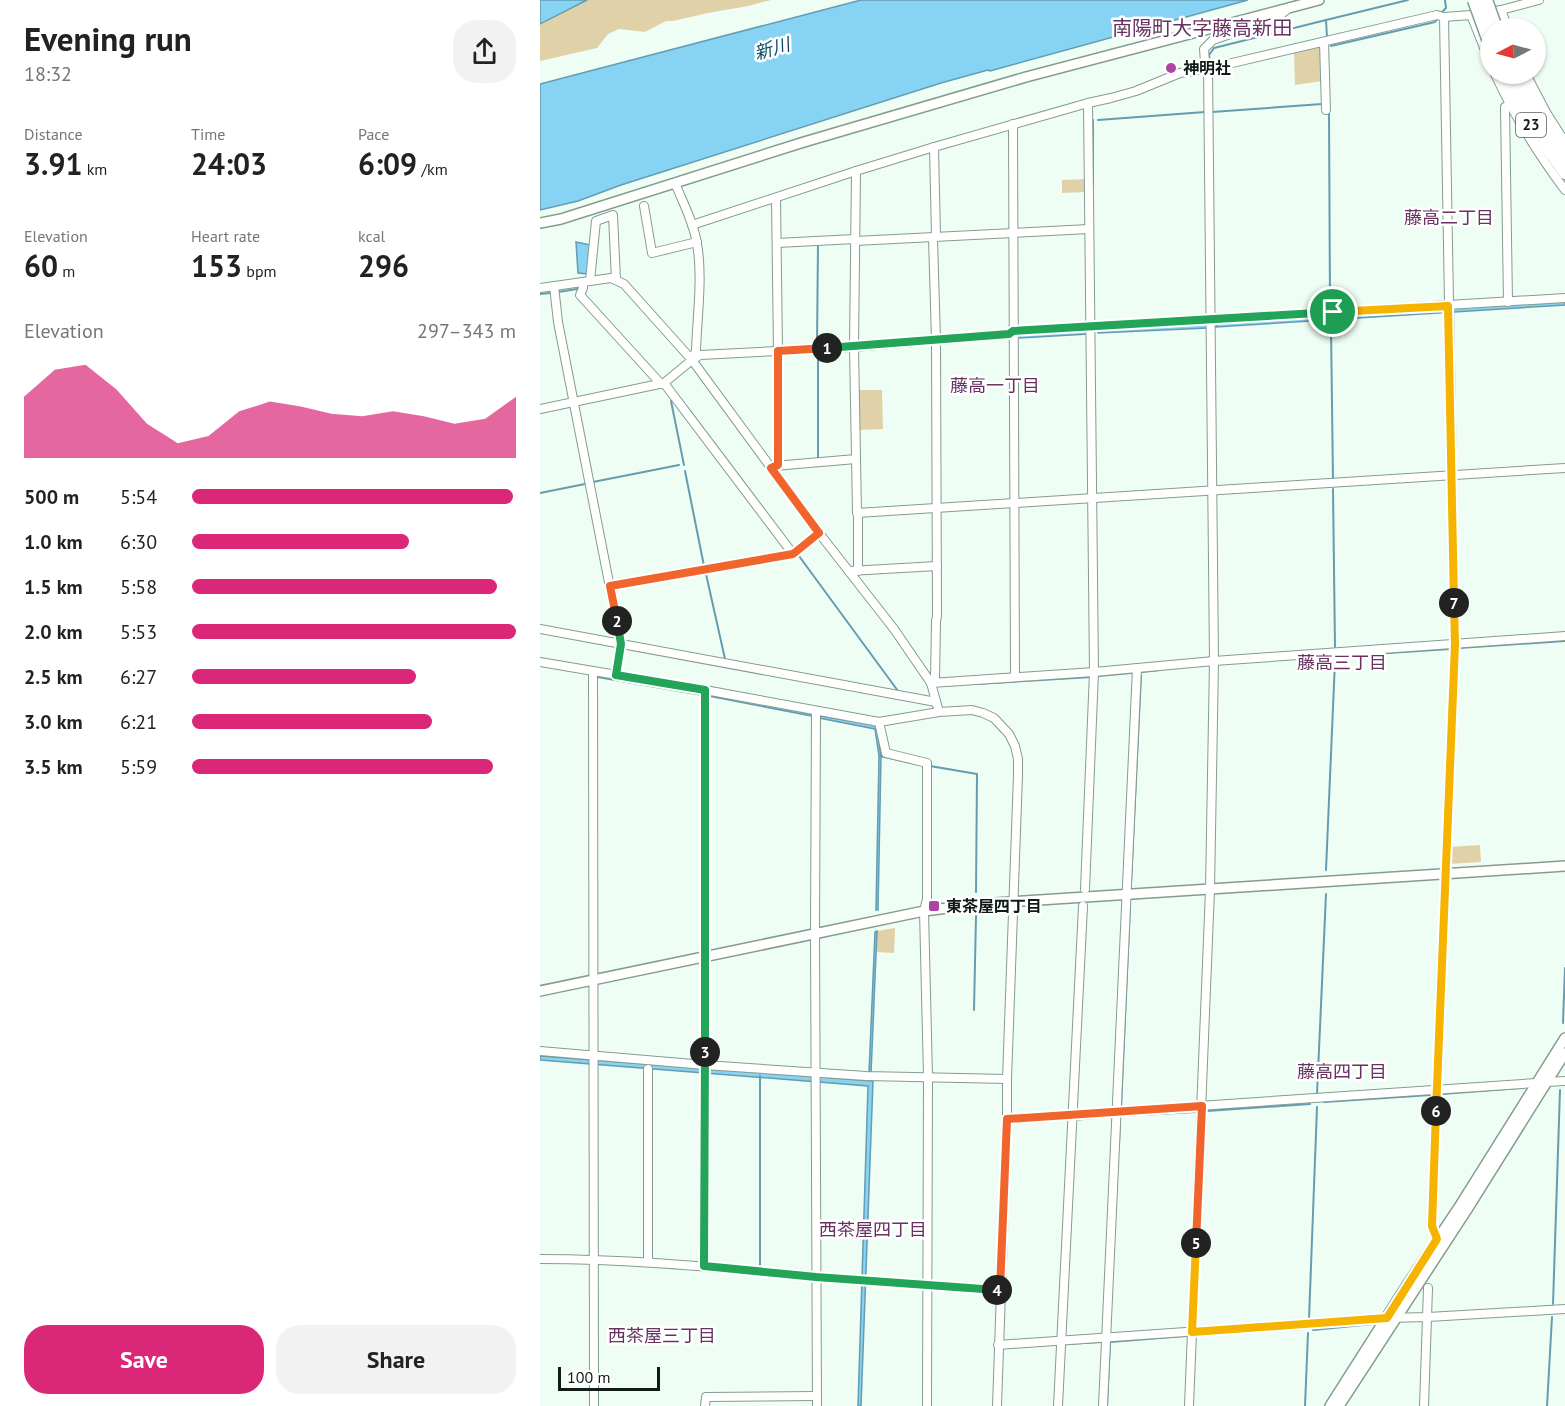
<!DOCTYPE html>
<meta charset="utf-8">
<style>
:root{--surface:#fff;--page:#f2f2f2;--text:#222;--muted:#767676;--accent:#db2777}
body{margin:0;font-family:"PT Sans","Noto Sans JP",sans-serif;background:var(--page);color:var(--text);height:100vh;display:flex;flex-direction:column;font-size:22px;white-space:nowrap}
*{box-sizing:border-box;margin:0}
p{font-size:20px;color:var(--muted)}
.icon{flex:none;width:33px;height:33px;fill:none;stroke:currentColor;stroke-width:2;stroke-linecap:round;stroke-linejoin:round}
.map{position:relative;flex:1;overflow:hidden}
.details{display:flex;flex-direction:column;background:var(--surface);width:540px}
.details>*{flex:none}
.needle{width:39px;rotate:264deg}
.controls{position:absolute;left:940px;top:18px;display:grid;gap:12px}
.controls a{display:grid;place-items:center;width:66px;height:66px;border-radius:50%;background:var(--surface);box-shadow:0 2px 4px #0004;font-size:30px}
.scale{position:absolute;left:18px;bottom:15px;width:102px;box-sizing:border-box;padding-left:6px;border:3px solid #111b15;border-top:0;font-size:16px;line-height:21px;white-space:nowrap;color:#111b15;-webkit-text-stroke:4px #fff;paint-order:stroke}
.pin{position:absolute;display:grid;place-items:center;width:51px;height:51px;color:#fff;margin:-26px;border:3px solid #fff;border-radius:50%;box-shadow:0 2px 6px #0007}
.km{position:absolute;width:30px;height:30px;margin:-15px;border-radius:50%;background:#222;color:#fff;font-size:16px;line-height:30px;text-align:center}
.round{display:grid;place-items:center;flex:none;width:63px;height:63px;border-radius:24px;background:var(--page)}
.overview{display:flex;align-items:center;justify-content:space-between;height:102px;padding:0 24px}
h1{font-size:33px;font-weight:700;line-height:45px}
.metrics{display:grid;grid-template-columns:repeat(3,1fr);gap:9px;height:102px;padding:6px 24px}
.metrics div{display:grid;align-content:center}
.metrics b{font-size:30px;font-weight:700}
.metrics small{font-size:16px;font-weight:400}
.metrics p{font-size:16px}
.chart{height:168px;padding:12px 24px}
.chart p{display:flex;justify-content:space-between}
.chart svg{width:100%;height:108px;margin-top:6px;fill:var(--accent);opacity:.7}
.cta{display:flex;gap:12px;margin-top:auto;padding:12px 24px}
.cta a{flex:1;height:69px;border-radius:24px;background:var(--accent);color:#fff;font-size:24px;font-weight:700;line-height:69px;text-align:center}
.cta a+a{background:var(--page);color:var(--text)}
ul{padding:0 24px;list-style:none;font-size:20px}
li{display:grid;grid-template-columns:96px 72px 1fr;align-items:center;height:45px}
li i{height:15px;border-radius:8px;background:var(--accent)}
main{display:flex;flex:1;min-height:0}
.map>svg:first-child{display:block}
.green{fill:#e1d1a9}
.water{fill:#87d3f4;stroke:#649cb1;stroke-width:1.5}
.lines{fill:none;stroke-linecap:round;stroke-linejoin:round}
.stream{stroke:#649cb1;stroke-width:2}
.minor-casing{stroke:#849c8d;stroke-width:10}
.tertiary-casing{stroke:#849c8d;stroke-width:12}
.trunk-casing{stroke:#849c8d;stroke-width:15}
.minor{stroke:#fff;stroke-width:8}
.tertiary{stroke:#fff;stroke-width:9}
.trunk{stroke:#fff;stroke-width:12}
.trunk-bridge-casing{stroke:#849c8d;stroke-width:15;stroke-linecap:butt}
.trunk-bridge{stroke:#fff;stroke-width:12}
.split-1-casing{stroke:#fff;stroke-width:12}
.split-2-casing{stroke:#fff;stroke-width:12}
.split-3-casing{stroke:#fff;stroke-width:12}
.split-4-casing{stroke:#fff;stroke-width:12}
.split-5-casing{stroke:#fff;stroke-width:12}
.split-6-casing{stroke:#fff;stroke-width:12}
.split-7-casing{stroke:#fff;stroke-width:12}
.split-8-casing{stroke:#fff;stroke-width:12}
.split-1{stroke:#22a559;stroke-width:8}
.split-2{stroke:#f0652b;stroke-width:8}
.split-3{stroke:#22a559;stroke-width:8}
.split-4{stroke:#22a559;stroke-width:8}
.split-5{stroke:#f0652b;stroke-width:8}
.split-6{stroke:#f5b400;stroke-width:8}
.split-7{stroke:#f5b400;stroke-width:8}
.split-8{stroke:#f5b400;stroke-width:8}
.poi-dot{fill:#af43a3;stroke:#fff;stroke-width:2}
.labels{text-anchor:middle;stroke-width:5;stroke-linejoin:round;paint-order:stroke}
.shield{fill:#fff;stroke:#585f5b;stroke-width:1.5}
.shield-label{font-size:15px;font-weight:bold;fill:#111b15}
.poi-label{font-size:16px;font-weight:bold;fill:#111b15;stroke:#fff;text-anchor:start}
.water-label{font-size:18px;font-style:italic;fill:#0a4b62;stroke:#fff}
.neighbourhood-label{font-size:18px;fill:#673160;stroke:#fff}
.quarter-label{font-size:20px;fill:#673160;stroke:#fff}
</style>
<main>
<section class="details">
<div class="overview"><div><h1>Evening run</h1><p>18:32</p></div><a class="round"><svg class="icon" aria-label="share" viewBox="0 0 24 24"><path d="M12 15V3M7 8l5-5 5 5M5 13v7h14v-7"/></svg></a></div>
<div class="metrics">
<div><p>Distance</p><b>3.91<small> km</small></b></div>
<div><p>Time</p><b>24:03</b></div>
<div><p>Pace</p><b>6:09<small> /km</small></b></div>
</div>
<div class="metrics">
<div><p>Elevation</p><b>60<small> m</small></b></div>
<div><p>Heart rate</p><b>153<small> bpm</small></b></div>
<div><p>kcal</p><b>296</b></div>
</div>
<div class="chart"><p><span>Elevation</span>297–343 m</p>
<svg viewBox="0 0 160 44" preserveAspectRatio="none"><path d="M0 44V19L10 8L20 6L30 16L40 30L50 38L60 35L70 25L80 21L90 23L100 26L110 27L120 25L130 27L140 30L150 28L160 19V44z"/></svg>
</div>
<ul>
<li><b>500 m</b>5:54<i style="width:99%"></i></li>
<li><b>1.0 km</b>6:30<i style="width:67%"></i></li>
<li><b>1.5 km</b>5:58<i style="width:94%"></i></li>
<li><b>2.0 km</b>5:53<i style="width:100%"></i></li>
<li><b>2.5 km</b>6:27<i style="width:69%"></i></li>
<li><b>3.0 km</b>6:21<i style="width:74%"></i></li>
<li><b>3.5 km</b>5:59<i style="width:93%"></i></li>
</ul>
<div class="cta"><a>Save</a><a>Share</a></div>
</section>
<div class="map">
<svg width="1025" height="1406" viewBox="0 0 1025 1406">
<rect width="100%" height="100%" fill="#effef4"/>
<!-- green -->
<g class="green">
<polygon points="47,0 231,0 208,6 168,13 133,21 126,21 105,32 79,29 68,34 57,48 0,61 0,24"/>
<polygon points="780,46 782,47 782,81 755,85 754,52"/>
<polygon points="547,179 547,192 522,193 522,180"/>
<polygon points="318,390 342,390 343,429 318,430"/>
<polygon points="940,845 941,862 908,864 909,847"/>
<polygon points="355,928 354,953 336,952 337,931"/>
</g>
<!-- water -->
<g class="water">
<polygon points="0,0 47,0 0,24"/>
<polygon points="321,0 708,0 450,71 448,70 401,83 81,185 38,201 0,210 0,84"/>
<polygon points="36,242 51,245 47,274 38,273"/>
<polygon points="1025,301 1025,305 676,327 677,323"/>
<polygon points="666,323 667,328 558,333 558,329"/>
<polygon points="548,330 548,334 480,338 480,335"/>
<polygon points="58,675 161,692 161,695 56,677"/>
<polygon points="169,693 272,714 272,716 168,696"/>
<polygon points="281,716 334,725 337,728 341,757 338,910 336,910 339,756 335,729 279,718"/>
<polygon points="337,931 331,1073 329,1073 335,932"/>
<polygon points="0,1056 333,1081 321,1406 318,1406 328,1086 0,1060"/>
</g>
<g class="lines">
<!-- stream -->
<g class="stream">
<polyline points="901,13 906,8 905,0"/>
<polyline points="787,37 786,20 868,0"/>
<polyline points="791,46 895,22 898,18"/>
<polyline points="670,62 669,55 674,48 786,20"/>
<polyline points="789,110 790,307"/>
<polyline points="672,112 782,104"/>
<polyline points="558,120 665,112"/>
<polyline points="553,187 553,120"/>
<polyline points="18,292 37,289 39,290"/>
<polyline points="0,294 10,293"/>
<polyline points="791,329 793,480"/>
<polyline points="277,344 278,244"/>
<polyline points="278,356 278,460"/>
<polyline points="131,401 144,465"/>
<polyline points="147,407 214,496"/>
<polyline points="145,471 164,566"/>
<polyline points="53,482 139,465"/>
<polyline points="793,489 795,647"/>
<polyline points="0,493 45,484"/>
<polyline points="259,556 358,691"/>
<polyline points="166,574 185,659"/>
<polyline points="919,648 1025,641"/>
<polyline points="802,656 910,649"/>
<polyline points="602,672 620,670"/>
<polyline points="558,676 591,673"/>
<polyline points="436,684 552,677"/>
<polyline points="340,756 376,764"/>
<polyline points="390,766 437,774 436,892"/>
<polyline points="786,870 795,661"/>
<polyline points="591,883 601,675"/>
<polyline points="434,1010 436,916"/>
<polyline points="1023,1023 1025,968"/>
<polyline points="220,1076 220,1265"/>
<polyline points="777,1094 786,894"/>
<polyline points="902,1094 980,1088"/>
<polyline points="784,1102 891,1095"/>
<polyline points="581,1108 590,905"/>
<polyline points="667,1111 770,1104"/>
<polyline points="535,1122 535,1120 571,1116"/>
<polyline points="579,1145 580,1116 656,1112"/>
<polyline points="1013,1304 1020,1090"/>
<polyline points="769,1319 777,1107"/>
<polyline points="773,1330 833,1324"/>
<polyline points="657,1335 763,1329"/>
<polyline points="524,1348 526,1344 561,1342"/>
<polyline points="567,1406 570,1342 645,1336"/>
<polyline points="765,1406 768,1333"/>
<polyline points="1007,1406 1012,1317"/>
</g>
<!-- minor casing -->
<g class="minor-casing">
<g id="minor">
<polyline points="961,10 999,0"/>
<polyline points="931,15 951,65"/>
<polyline points="784,42 786,110"/>
<path d="M955,74C974,115 997,153 1025,190"/>
<polyline points="986,74 1007,114 1025,142"/>
<polyline points="473,124 475,677"/>
<polyline points="394,147 396,237"/>
<polyline points="316,171 314,347 317,513 1025,468"/>
<path d="M135,183C143,203 154,223 157,244C163,277 157,317 156,351L152,359"/>
<polyline points="236,198 238,351 238,465"/>
<polyline points="104,206 112,253 157,242"/>
<polyline points="152,225 316,171 394,147 548,103 571,98 596,91 640,73 671,68 897,15 904,17"/>
<polyline points="315,241 549,229"/>
<polyline points="237,243 315,239"/>
<polyline points="50,281 56,221 73,215 76,280"/>
<polyline points="43,282 43,288 40,295 121,384"/>
<polyline points="14,286 18,322 81,644 76,675"/>
<polyline points="0,288 71,278 84,284 152,360 279,533 354,629 391,683 399,712"/>
<polyline points="968,302 965,107 970,105"/>
<polyline points="124,383 253,554"/>
<polyline points="0,409 124,383 152,360 160,355 314,347 469,334 473,331 1025,298"/>
<polyline points="234,466 316,459"/>
<polyline points="318,513 318,571"/>
<polyline points="309,571 397,566"/>
<polyline points="70,586 253,554 279,533"/>
<polyline points="0,629 396,702"/>
<polyline points="0,662 165,690 339,722 399,712 432,710 443,713 454,718 469,734 475,746 478,759 478,775 467,1079 467,1120 457,1406"/>
<polyline points="53,671 54,1406"/>
<polyline points="391,683 554,672 674,661 1025,636"/>
<polyline points="391,683 395,679 396,621 397,616 396,340 393,238"/>
<polyline points="276,711 275,934 277,1406"/>
<polyline points="339,722 346,753 387,763 387,899 384,911 388,1077 387,1406"/>
<polyline points="545,889 554,672 548,103"/>
<polyline points="0,1051 165,1065 326,1076 467,1079"/>
<polyline points="1006,1082 1025,1081"/>
<polyline points="467,1119 996,1083"/>
<polyline points="897,1240 892,1226 915,644 904,17 931,15 961,10 968,28"/>
<path d="M0,1259C92,1259 182,1268 273,1276C335,1282 398,1286 460,1290"/>
<polyline points="108,1262 108,1069"/>
<polyline points="164,1266 165,690"/>
<polyline points="458,1345 847,1318 888,1317 1025,1309"/>
<polyline points="165,1406 166,1397 277,1396"/>
<polyline points="518,1406 543,906"/>
<polyline points="563,1406 597,668"/>
<polyline points="649,1406 670,890 674,661 668,68 665,62 664,49 673,40 736,18 749,8"/>
<polyline points="884,1406 888,1288"/>
</g>
</g>
<!-- tertiary casing -->
<g class="tertiary-casing">
<g id="tertiary">
<polyline points="0,223 21,219 264,142 486,77 779,0"/>
<polyline points="0,991 384,911 439,904 1025,866"/>
<polyline points="790,1406 867,1285 921,1204 1025,1038"/>
<polyline points="799,1406 928,1208 1025,1053"/>
</g>
</g>
<!-- trunk casing -->
<g class="trunk-casing">
<g id="trunk">
<polyline points="963,74 991,125 1025,173"/>
<polyline points="976,74 1000,119 1025,157"/>
</g>
</g>
<!-- minor -->
<use href="#minor" class="minor"/>
<!-- tertiary -->
<use href="#tertiary" class="tertiary"/>
<!-- trunk -->
<use href="#trunk" class="trunk"/>
<!-- trunk-bridge casing -->
<g class="trunk-bridge-casing">
<g id="trunk-bridge">
<polyline points="934,0 951,47"/>
<polyline points="946,0 956,28"/>
</g>
</g>
<!-- trunk-bridge -->
<use href="#trunk-bridge" class="trunk-bridge"/>
</g>
<g class="lines">
<!-- split-1 casing -->
<g class="split-1-casing">
<polyline id="split-1" points="287,348 469,334 473,331 793,312"/>
</g>
<!-- split-2 casing -->
<g class="split-2-casing">
<polyline id="split-2" points="77,621 70,586 253,554 279,533 231,468 238,465 238,351 287,348"/>
</g>
<!-- split-3 casing -->
<g class="split-3-casing">
<polyline id="split-3" points="77,621 81,644 76,675 165,690 165,1052"/>
</g>
<!-- split-4 casing -->
<g class="split-4-casing">
<polyline id="split-4" points="165,1052 164,1266 276,1277 457,1290"/>
</g>
<!-- split-5 casing -->
<g class="split-5-casing">
<polyline id="split-5" points="457,1290 460,1290 467,1119 662,1106 656,1243"/>
</g>
<!-- split-6 casing -->
<g class="split-6-casing">
<polyline id="split-6" points="656,1243 652,1332 847,1318 897,1239 892,1226 896,1111"/>
</g>
<!-- split-7 casing -->
<g class="split-7-casing">
<polyline id="split-7" points="896,1111 915,644 914,603"/>
</g>
<!-- split-8 casing -->
<g class="split-8-casing">
<polyline id="split-8" points="793,312 908,306 914,603"/>
</g>
<!-- split-1 -->
<use href="#split-1" class="split-1"/>
<!-- split-2 -->
<use href="#split-2" class="split-2"/>
<!-- split-3 -->
<use href="#split-3" class="split-3"/>
<!-- split-4 -->
<use href="#split-4" class="split-4"/>
<!-- split-5 -->
<use href="#split-5" class="split-5"/>
<!-- split-6 -->
<use href="#split-6" class="split-6"/>
<!-- split-7 -->
<use href="#split-7" class="split-7"/>
<!-- split-8 -->
<use href="#split-8" class="split-8"/>
</g>
<!-- markers -->
<g class="poi-dot">
<circle cx="631" cy="68" r="6"/>
<rect x="388" y="900" width="12" height="12" rx="3"/>
</g>
<g class="labels">
<!-- shield labels -->
<rect class="shield" x="976" y="113" width="30" height="24" rx="4.5"/>
<g class="shield-label">
<text x="991" y="130">23</text>
</g>
<!-- poi labels -->
<g class="poi-label">
<text x="643" y="74">神明社</text>
<text x="406" y="912">東茶屋四丁目</text>
</g>
<!-- water labels -->
<g class="water-label">
<text transform="translate(232 49) rotate(-16)" y="6">新川</text>
</g>
<!-- neighbourhood labels -->
<g class="neighbourhood-label">
<text x="909" y="224">藤高二丁目</text>
<text x="455" y="392">藤高一丁目</text>
<text x="802" y="669">藤高三丁目</text>
<text x="802" y="1078">藤高四丁目</text>
<text x="333" y="1236">西茶屋四丁目</text>
<text x="122" y="1342">西茶屋三丁目</text>
</g>
<!-- quarter labels -->
<g class="quarter-label">
<text x="662" y="35">南陽町大字藤高新田</text>
</g>
</g>
</svg>
<div class="controls">
<a><svg class="needle" viewBox="-14 -14 28 28"><path d="M0-13l5 13h-10z" fill="#e53935"/><path d="M0 13l5-13h-10z" fill="#767676"/></svg></a>
</div>
<div class="scale">100 m</div>
<div class="pin" style="left:793px;top:312px;background:#1e9e55"><svg class="icon" aria-label="arrive" viewBox="0 0 24 24"><path d="M6 21V4h12l-3 4 3 4H6"/></svg></div>
<b class="km" style="left:287px;top:348px">1</b>
<b class="km" style="left:77px;top:621px">2</b>
<b class="km" style="left:165px;top:1052px">3</b>
<b class="km" style="left:457px;top:1290px">4</b>
<b class="km" style="left:656px;top:1243px">5</b>
<b class="km" style="left:896px;top:1111px">6</b>
<b class="km" style="left:914px;top:603px">7</b>
</div>
</main>
